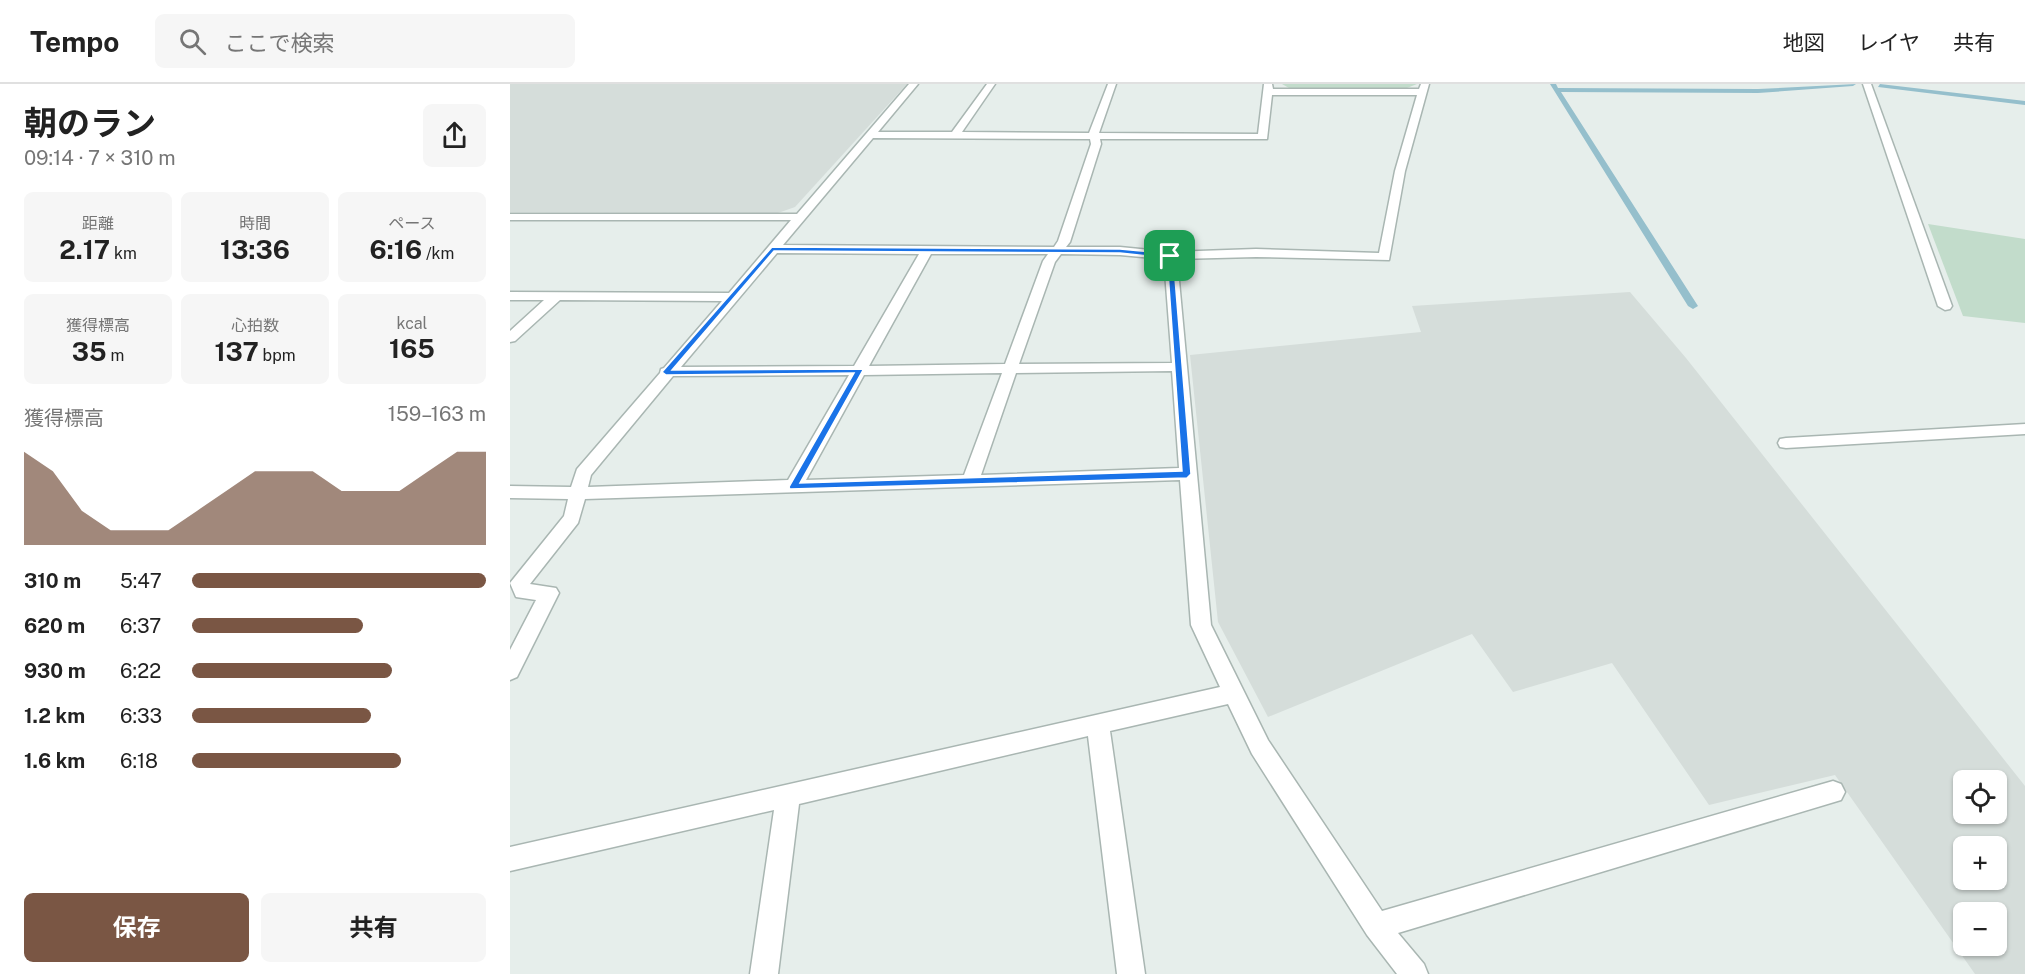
<!DOCTYPE html>
<html lang="ja">
<meta charset="utf-8">
<style>
:root{--surface:#fff;--page:#f6f6f6;--text:#222;--muted:#767676;--line:#e0e0e0;--accent:#7a5644}
body{margin:0;font-family:"Public Sans","Noto Sans JP",sans-serif;background:var(--page);color:var(--text);height:100vh;display:flex;flex-direction:column;font-size:22px;white-space:nowrap}
*{box-sizing:border-box;margin:0}
p{font-size:20px;color:var(--muted)}
.icon{flex:none;width:33px;height:33px;fill:none;stroke:currentColor;stroke-width:2;stroke-linecap:round;stroke-linejoin:round}
.map{position:relative;flex:1;overflow:hidden}
.side{display:flex;flex-direction:column;background:var(--surface);width:510px}
.side>*{flex:none}
.fabs{position:absolute;left:1443px;top:686px;display:grid;gap:12px}
.fabs a{display:grid;place-items:center;width:54px;height:54px;border-radius:9px;background:var(--surface);box-shadow:0 2px 4px #0004;font-size:30px}
.pin{position:absolute;display:grid;place-items:center;width:51px;height:51px;color:#fff;margin:-26px;border-radius:12px;box-shadow:0 3px 9px #0006}
.round{display:grid;place-items:center;flex:none;width:63px;height:63px;border-radius:9px;background:var(--page)}
.summary{display:flex;align-items:center;justify-content:space-between;height:102px;padding:0 24px}
h1{font-size:33px;font-weight:700;line-height:45px}
.stats{display:grid;grid-template-columns:repeat(3,1fr);gap:9px;height:102px;padding:6px 24px}
.stats div{display:grid;align-content:center;border-radius:9px;background:var(--page);text-align:center}
.stats b{font-size:26px;font-weight:700}
.stats small{font-size:16px;font-weight:400}
.stats p{font-size:16px}
.chart{height:168px;padding:12px 24px}
.chart p{display:flex;justify-content:space-between}
.chart svg{width:100%;height:108px;margin-top:6px;fill:var(--accent);opacity:.7}
.primary-button{display:flex;gap:12px;margin-top:auto;padding:12px 24px}
.primary-button a{flex:1;height:69px;border-radius:9px;background:var(--accent);color:#fff;font-size:24px;font-weight:700;line-height:69px;text-align:center}
.primary-button a+a{background:var(--page);color:var(--text)}
ul{padding:0 24px;list-style:none;font-size:20px}
li{display:grid;grid-template-columns:96px 72px 1fr;align-items:center;height:45px}
li i{height:15px;border-radius:8px;background:var(--accent)}
header{display:flex;align-items:center;gap:36px;box-sizing:border-box;height:84px;padding:0 30px;background:var(--surface);border-bottom:2px solid var(--line)}
header strong{font-size:28px}
nav{display:flex;gap:33px;margin-inline-start:auto;font-size:21px}
.search{width:420px;height:54px;background:var(--page);display:flex;align-items:center;gap:15px;box-sizing:border-box;padding:0 21px;border-radius:9px;color:var(--muted);font-size:22px}
main{display:flex;flex:1;min-height:0}
.map>svg:first-child{display:block}
.built{fill:#d5ddda;fill-rule:evenodd}
.green{fill:#c2dccb}
.lines{fill:none;stroke-linecap:round;stroke-linejoin:round}
.stream{fill:#95bfcc;fill-rule:evenodd}
.minor-casing{stroke:#a9b6b2;stroke-width:3}
.minor{fill:#fff;fill-rule:evenodd}
.route{fill:#1a73e8;stroke:#fff;stroke-width:1.5;fill-rule:evenodd}
</style>
<header>
<strong>Tempo</strong>
<div class="search"><svg class="icon" aria-label="search" viewBox="0 0 24 24"><circle cx="10" cy="10" r="6"/><path d="M15 15l6 6"/></svg>ここで検索</div>
<nav><a>地図</a><a>レイヤ</a><a>共有</a></nav>
</header>
<main>
<section class="side">
<div class="summary"><div><h1>朝のラン</h1><p>09:14 · 7 × 310 m</p></div><a class="round"><svg class="icon" aria-label="share" viewBox="0 0 24 24"><path d="M12 15V3M7 8l5-5 5 5M5 13v7h14v-7"/></svg></a></div>
<div class="stats">
<div><p>距離</p><b>2.17<small> km</small></b></div>
<div><p>時間</p><b>13:36</b></div>
<div><p>ペース</p><b>6:16<small> /km</small></b></div>
</div>
<div class="stats">
<div><p>獲得標高</p><b>35<small> m</small></b></div>
<div><p>心拍数</p><b>137<small> bpm</small></b></div>
<div><p>kcal</p><b>165</b></div>
</div>
<div class="chart"><p><span>獲得標高</span>159–163 m</p>
<svg viewBox="0 0 160 44" preserveAspectRatio="none"><path d="M0 44V6L10 14L20 30L30 38L40 38L50 38L60 30L70 22L80 14L90 14L100 14L110 22L120 22L130 22L140 14L150 6L160 6V44z"/></svg>
</div>
<ul>
<li><b>310 m</b>5:47<i style="width:100%"></i></li>
<li><b>620 m</b>6:37<i style="width:58%"></i></li>
<li><b>930 m</b>6:22<i style="width:68%"></i></li>
<li><b>1.2 km</b>6:33<i style="width:61%"></i></li>
<li><b>1.6 km</b>6:18<i style="width:71%"></i></li>
</ul>
<div class="primary-button"><a>保存</a><a>共有</a></div>
</section>
<div class="map">
<svg width="1515" height="890" viewBox="0 0 1515 890">
<rect width="100%" height="100%" fill="#e6eeeb"/>
<!-- built -->
<g class="built">
<polygon points="0,0 397,0 285,123 268,129 0,128"/>
<path d="M1120,208L1176,274L1515,702V890H1465L1325,691L1199,721L1102,579L1003,608L962,550L758,633L708,538L680,271L911,248L902,222ZM1454,696H1486V729H1454ZM1454,762H1486V795H1454ZM1454,828H1486V861H1454Z"/>
</g>
<!-- green -->
<g class="green">
<polygon points="772,0 907,0 897,4 779,4"/>
<polygon points="1418,140 1515,155 1515,239 1453,232"/>
</g>
<g class="lines">
<!-- stream -->
<g class="stream">
<polygon points="1040,0 1046,0 1048,4 1248,5 1346,0 1343,2 1248,9 1051,8 1188,222 1183,225 1178,222"/>
<polygon points="1370,0 1515,17 1515,21 1368,3"/>
</g>
<!-- minor casing -->
<g class="minor-casing">
<g id="minor">
<path d="M399,0H408L368,48H442L477,0H485L452,48L579,49L598,0H606L589,49L748,50L754,0H762L763,5H909L911,0H919L895,87L879,176L746,173L667,175L701,541L758,656L872,827L1323,697L1331,700L1335,708L1331,716L888,849L914,880L918,890H887L857,851L742,670L718,620L600,647L635,890H607L578,652L289,720L268,890H240L264,726L0,787V763L710,603L681,541L670,396L75,415L68,439L20,500L46,504L49,509L7,593L0,596V566L26,516L6,513L0,499L54,432L58,415L0,414V402L61,403L67,385L150,289L151,285L154,284L212,217L50,216L5,257L0,258V247L34,216H0V208L219,209L281,136H0V130H287ZM762,11H907L885,87L869,169L746,165L660,168L610,163H556L560,158L591,60L590,55H757ZM363,54L580,55L581,60L548,157L544,163L273,161ZM267,169L409,170L344,282L171,283ZM421,170H538L533,177L495,280L359,282ZM551,170L610,171L654,175L662,279L509,280L545,178ZM662,287L669,384L471,391L506,289ZM492,289L454,391L296,396L354,291ZM339,291L278,396L78,403L81,391L163,292Z"/>
<polygon points="1353,0 1361,0 1442,222 1440,225 1435,226 1428,222"/>
<polygon points="1515,340 1515,350 1276,364 1270,363 1268,359 1270,355 1276,354"/>
</g>
</g>
<!-- minor -->
<use href="#minor" class="minor"/>
</g>
<!-- route -->
<path class="route" d="M262,163L610,165L663,170L681,390L677,394L280,405L279,403L344,289L156,291L152,288ZM264,167L610,169L657,174L672,387L290,399L353,286L352,285L162,286Z"/>
</svg>
<div class="fabs">
<a><svg class="icon" aria-label="locate" viewBox="0 0 24 24"><circle cx="12" cy="12" r="6"/><path d="M12 2v4M12 18v4M2 12h4M18 12h4"/></svg></a>
<a>+</a>
<a>−</a>
</div>
<div class="pin" style="left:660px;top:172px;background:#1e9e55"><svg class="icon" aria-label="arrive" viewBox="0 0 24 24"><path d="M6 21V4h12l-3 4 3 4H6"/></svg></div>
</div>
</main>
